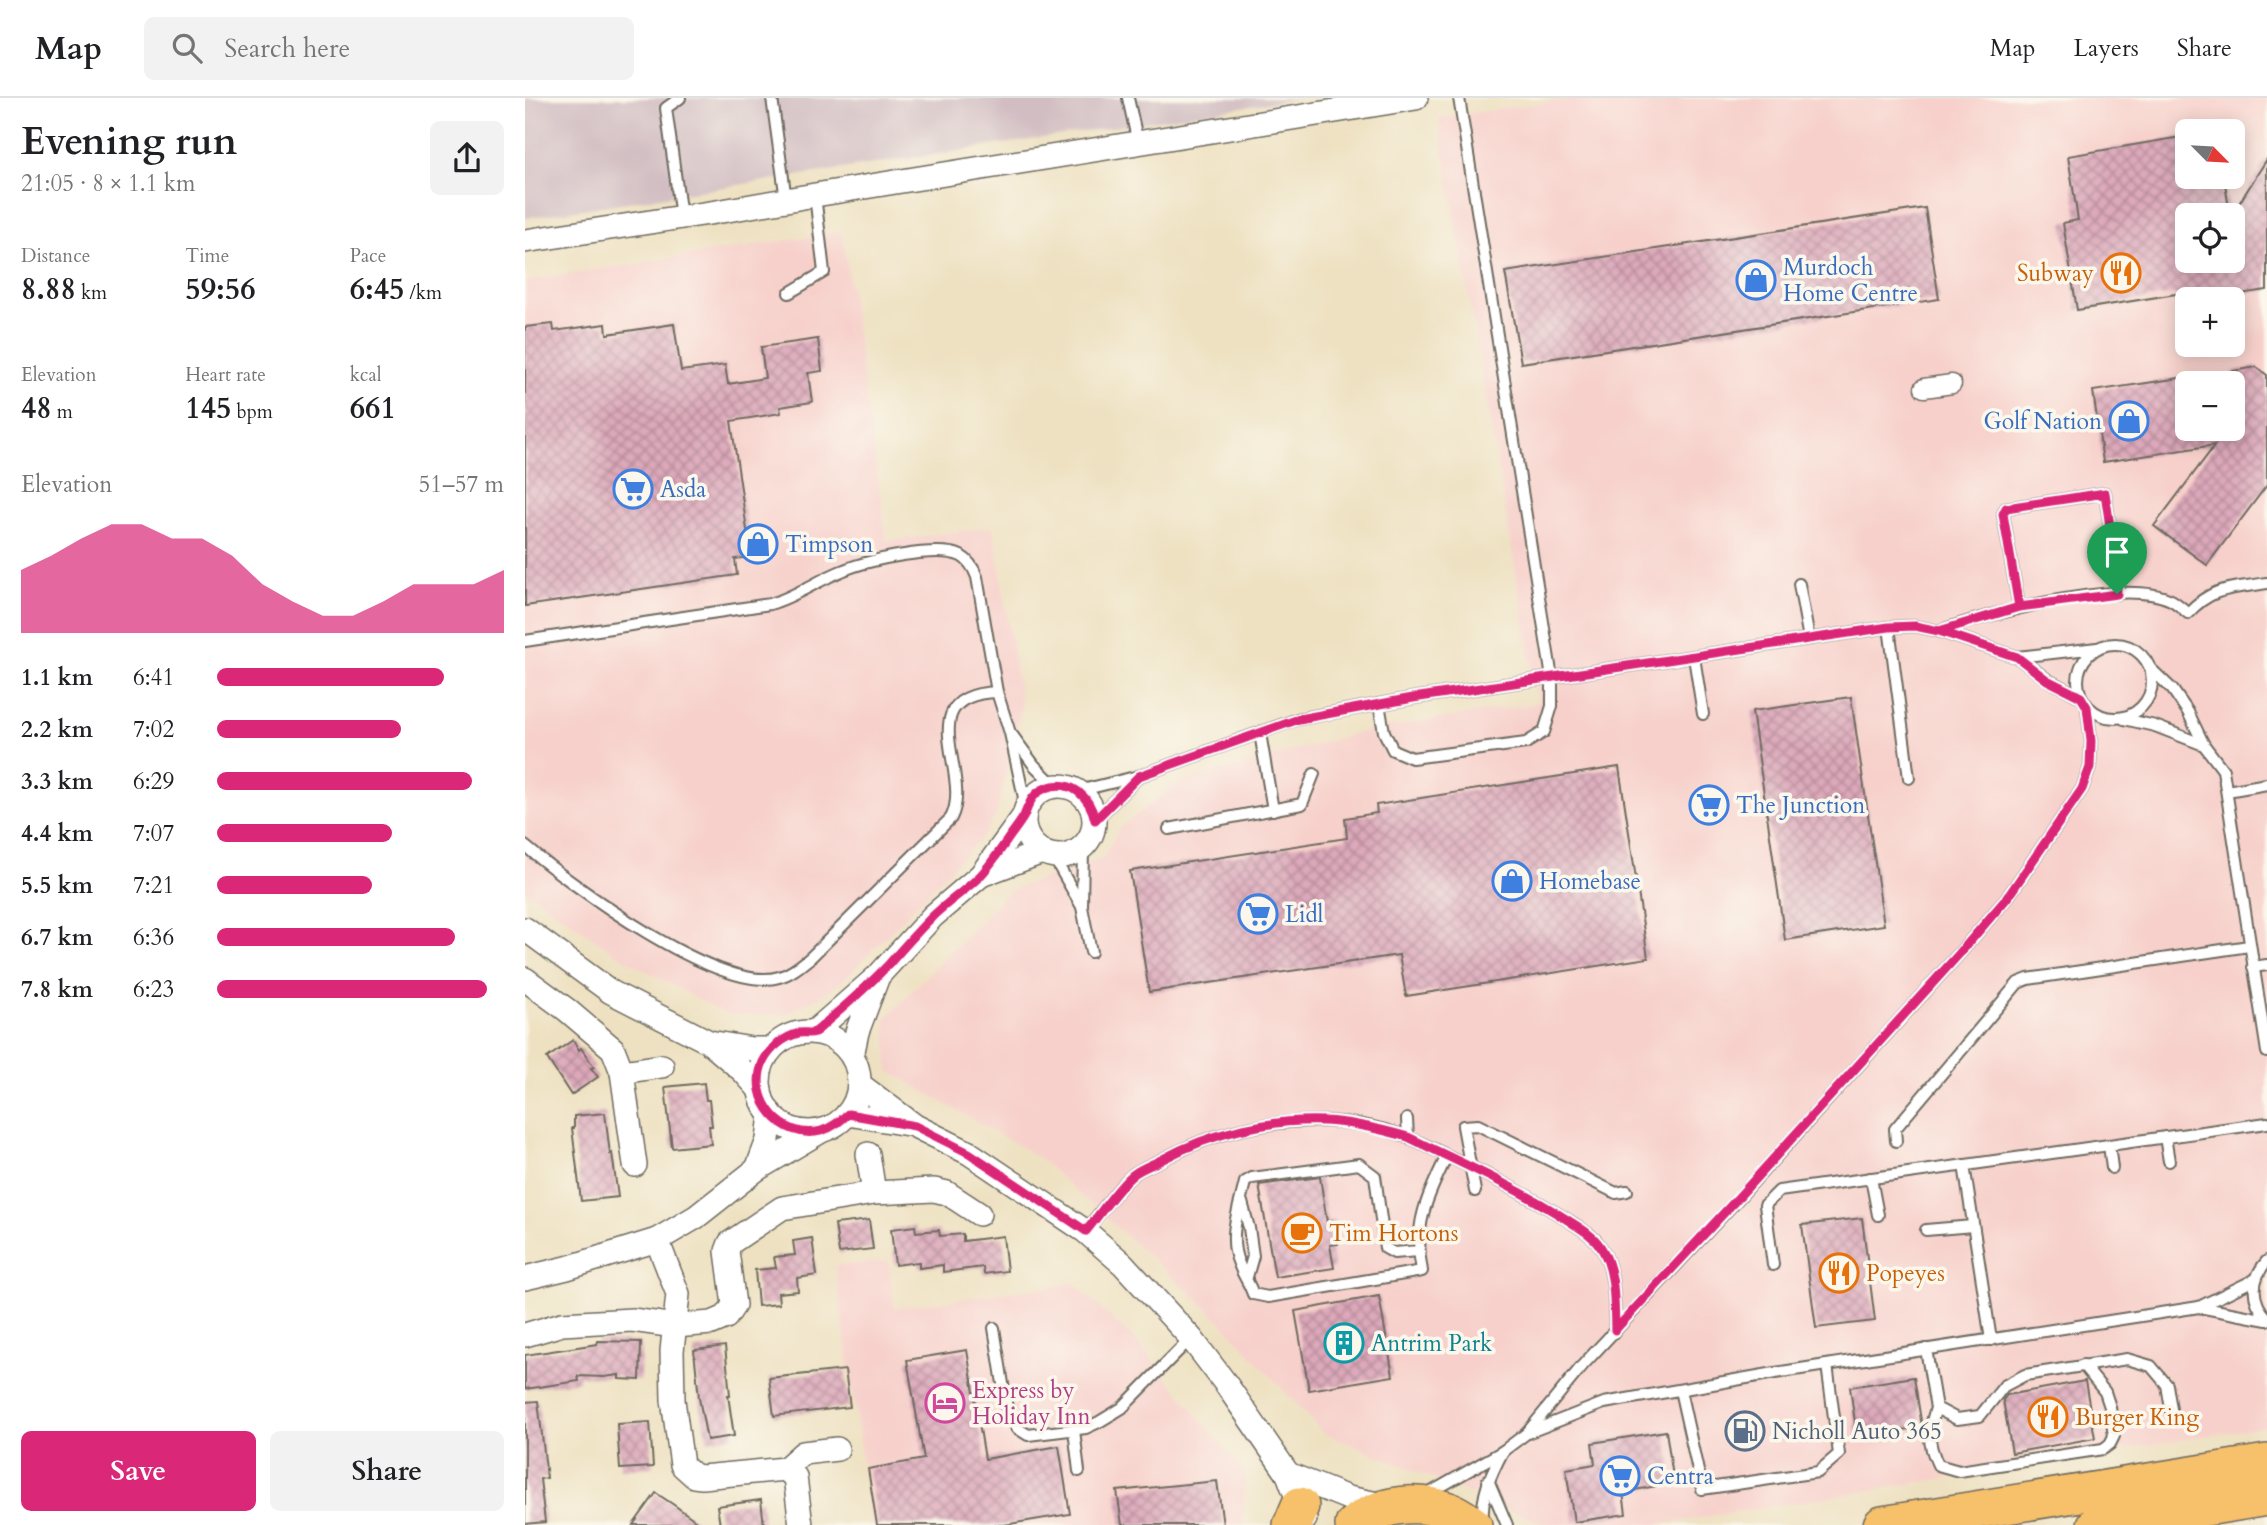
<!DOCTYPE html>
<meta charset="utf-8">
<style>
:root{--surface:#fff;--page:#f2f2f2;--text:#202124;--muted:#757577;--line:#e0e0e0;--accent:#db2777}
body{margin:0;font-family:Cardo,serif;background:var(--page);color:var(--text);height:100vh;display:flex;flex-direction:column;font-size:26px;white-space:nowrap}
*{box-sizing:border-box;margin:0}
p{font-size:23px;color:var(--muted)}
.icon{flex:none;width:38px;height:38px;fill:none;stroke:currentColor;stroke-width:2;stroke-linecap:round;stroke-linejoin:round}
.map{position:relative;flex:1;overflow:hidden}
.side{display:flex;flex-direction:column;background:var(--surface);width:525px}
.side>*{flex:none}
.needle{width:46px;rotate:114deg}
.buttons{position:absolute;left:1650px;top:21px;display:grid;gap:14px}
.buttons a{display:grid;place-items:center;width:70px;height:70px;border-radius:10px;background:var(--surface);box-shadow:0 4px 18px #0003;font-size:35px}
.pin{position:absolute;display:grid;place-items:center;width:60px;height:60px;color:#fff;margin:-72px -30px;border-radius:50% 50% 50% 0;rotate:-45deg;box-shadow:0 0 7px #0007}
.pin .icon{rotate:45deg}
.round{display:grid;place-items:center;flex:none;width:74px;height:74px;border-radius:10px;background:var(--page)}
.summary{display:flex;align-items:center;justify-content:space-between;height:119px;padding:0 21px}
h1{font-size:38px;font-weight:800;line-height:52px}
.stats{display:grid;grid-template-columns:repeat(3,1fr);gap:10px;height:119px;padding:7px 21px}
.stats div{display:grid;align-content:center}
.stats b{font-size:30px;font-weight:800}
.stats small{font-size:19px;font-weight:400}
.stats p{font-size:19px}
.chart{height:196px;padding:14px 21px}
.chart p{display:flex;justify-content:space-between}
.chart svg{width:100%;height:126px;margin-top:7px;fill:var(--accent);opacity:.7}
.button{display:flex;gap:14px;margin-top:auto;padding:14px 21px}
.button a{flex:1;height:80px;border-radius:10px;background:var(--accent);color:#fff;font-size:28px;font-weight:800;line-height:80px;text-align:center}
.button a+a{background:var(--page);color:var(--text)}
ul{padding:0 21px;list-style:none;font-size:23px}
li{display:grid;grid-template-columns:112px 84px 1fr;align-items:center;height:52px}
li i{height:18px;border-radius:9px;background:var(--accent)}
header{display:flex;align-items:center;gap:42px;box-sizing:border-box;height:98px;padding:0 35px;background:var(--surface);border-bottom:2px solid var(--line)}
header strong{font-size:33px}
nav{display:flex;gap:38px;margin-inline-start:auto;font-size:24px}
.search{width:490px;height:63px;background:var(--page);display:flex;align-items:center;gap:18px;box-sizing:border-box;padding:0 24px;border-radius:10px;color:var(--muted);font-size:26px}
main{display:flex;flex:1;min-height:0}
.map>svg:first-child{display:block}
.built{fill:#f7d0cb;fill-rule:evenodd}
.industrial{fill:#d2bec2}
.building{fill:url(#building-cross-hatch)}
.lines{fill:none;stroke-linecap:round;stroke-linejoin:round}
.service-casing{stroke:#6f6b60;stroke-width:14}
.pedestrian-casing{stroke:#6f6b60;stroke-width:21}
.minor-casing{stroke:#6f6b60;stroke-width:26}
.trunk-casing{stroke:#6f6b60;stroke-width:40}
.service{stroke:#fff;stroke-width:10}
.pedestrian{stroke:#fff;stroke-width:18}
.minor{stroke:#fff;stroke-width:23}
.trunk{stroke:#f7c06b;stroke-width:37}
.route-casing{stroke:#fff;stroke-width:14}
.route{stroke:#db2777;stroke-width:9}
.labels{text-anchor:middle;stroke-width:7;stroke-linejoin:round;paint-order:stroke}
.shop-label{font-size:23px;fill:#366cbe;stroke:#fbf7ec;text-anchor:start}
.food-label{font-size:23px;fill:#c56008;stroke:#fbf7ec;text-anchor:start}
.culture-label{font-size:23px;fill:#0d838f;stroke:#fbf7ec;text-anchor:start}
.hotel-label{font-size:23px;fill:#b23c85;stroke:#fbf7ec;text-anchor:start}
.service-label{font-size:23px;fill:#4e5e75;stroke:#fbf7ec;text-anchor:start}
</style>
<header>
<strong>Map</strong>
<div class="search"><svg class="icon" aria-label="search" viewBox="0 0 24 24"><circle cx="10" cy="10" r="6"/><path d="M15 15l6 6"/></svg>Search here</div>
<nav><a>Map</a><a>Layers</a><a>Share</a></nav>
</header>
<main>
<section class="side">
<div class="summary"><div><h1>Evening run</h1><p>21:05 · 8 × 1.1 km</p></div><a class="round"><svg class="icon" aria-label="share" viewBox="0 0 24 24"><path d="M12 15V3M7 8l5-5 5 5M5 13v7h14v-7"/></svg></a></div>
<div class="stats">
<div><p>Distance</p><b>8.88<small> km</small></b></div>
<div><p>Time</p><b>59:56</b></div>
<div><p>Pace</p><b>6:45<small> /km</small></b></div>
</div>
<div class="stats">
<div><p>Elevation</p><b>48<small> m</small></b></div>
<div><p>Heart rate</p><b>145<small> bpm</small></b></div>
<div><p>kcal</p><b>661</b></div>
</div>
<div class="chart"><p><span>Elevation</span>51–57 m</p>
<svg viewBox="0 0 160 44" preserveAspectRatio="none"><path d="M0 44V22L10 17L20 11L30 6L40 6L50 11L60 11L70 17L80 27L90 33L100 38L110 38L120 33L130 27L140 27L150 27L160 22V44z"/></svg>
</div>
<ul>
<li><b>1.1 km</b>6:41<i style="width:79%"></i></li>
<li><b>2.2 km</b>7:02<i style="width:64%"></i></li>
<li><b>3.3 km</b>6:29<i style="width:89%"></i></li>
<li><b>4.4 km</b>7:07<i style="width:61%"></i></li>
<li><b>5.5 km</b>7:21<i style="width:54%"></i></li>
<li><b>6.7 km</b>6:36<i style="width:83%"></i></li>
<li><b>7.8 km</b>6:23<i style="width:94%"></i></li>
</ul>
<div class="button"><a>Save</a><a>Share</a></div>
</section>
<div class="map">
<svg width="1742" height="1427" viewBox="0 0 1742 1427">
<defs>
<pattern id="building-cross-hatch" width="8" height="8" patternUnits="userSpaceOnUse" patternTransform="scale(1.75)"><rect width="8" height="8" fill="#dda9bb"/><path d="M0 0l8 8M0 8l8-8" fill="none" stroke="#b38a98"/></pattern>
</defs>
<rect width="100%" height="100%" fill="#fbf7ec"/>
<filter id="ink" filterUnits="userSpaceOnUse"><feTurbulence type="fractalNoise" baseFrequency=".0143" numOctaves="2"/><feDisplacementMap in="SourceGraphic" scale="14" xChannelSelector="R" yChannelSelector="G"/><feConvolveMatrix kernelMatrix="1 2 1 2 8 2 1 2 1" color-interpolation-filters="sRGB"/></filter>
<filter id="wash" filterUnits="userSpaceOnUse"><feTurbulence type="fractalNoise" baseFrequency=".00686" numOctaves="4" result="noise"/><feDisplacementMap in="SourceGraphic" scale="28" xChannelSelector="R" yChannelSelector="G"/><feGaussianBlur stdDeviation="1.57" result="paint"/><feColorMatrix in="noise" values="0 0 0 0 0 0 0 0 0 0 0 0 0 0 0 0 0 1.4 0 .05"/><feComposite in="paint" operator="in"/></filter>
<g filter="url(#wash)">
<rect width="100%" height="100%" fill="#eee1c1"/>
<!-- built -->
<g class="built">
<path d="M1052,0H1742V1328L1131,1427H1021L798,1335L691,1218L513,1059L364,973L360,921L484,793L578,760L594,730L656,684L843,632L1013,605L913,20ZM1662,33H1708V79H1662ZM1662,117H1708V163H1662ZM1662,201H1708V247H1662ZM1662,285H1708V331H1662Z"/>
<polygon points="317,134 362,443 468,429 497,609 471,717 459,737 320,881 295,899 258,917 202,917 94,858 0,792 0,183"/>
<polygon points="363,1163 370,1210 549,1185 617,1249 720,1375 719,1427 346,1427 310,1168"/>
</g>
<!-- industrial -->
<polygon class="industrial" points="0,0 775,0 0,120"/>
<g id="blocks">
<!-- building -->
<g class="building">
<polygon points="1662,38 1662,79 1699,79 1705,117 1662,117 1662,163 1708,163 1708,115 1742,61 1742,192 1681,201 1652,201 1651,196 1552,212 1538,125 1553,122 1543,58"/>
<polygon points="1400,110 1414,201 996,265 980,174"/>
<polygon points="28,226 29,233 81,226 82,236 149,226 156,273 200,267 203,286 240,280 236,249 293,241 297,273 283,275 287,304 255,309 256,315 206,323 226,459 210,461 212,477 0,508 0,229"/>
<polygon points="1731,269 1742,277 1742,387 1682,467 1629,428 1690,347 1578,364 1568,293 1662,279 1662,331 1708,331 1708,273"/>
<polygon points="1326,599 1359,827 1260,842 1227,613"/>
<polygon points="1094,669 1123,860 881,898 874,857 624,894 605,773 822,740 820,720 852,715 851,707"/>
<polygon points="48,942 54,952 56,950 69,969 66,970 73,979 46,997 22,960"/>
<polygon points="179,985 181,1002 184,1002 187,1028 184,1028 186,1046 147,1050 140,989"/>
<polygon points="80,1015 85,1056 87,1055 93,1099 56,1103 47,1030 49,1030 49,1018"/>
<polygon points="795,1079 802,1124 809,1123 813,1146 805,1147 809,1170 750,1179 734,1087"/>
<polygon points="1337,1120 1350,1223 1291,1230 1277,1127"/>
<polygon points="344,1122 348,1151 314,1155 310,1126"/>
<polygon points="390,1128 391,1134 414,1132 415,1138 438,1136 438,1143 478,1138 482,1173 459,1176 458,1169 418,1174 418,1167 394,1170 394,1164 370,1167 366,1131"/>
<polygon points="287,1140 292,1177 272,1180 273,1193 253,1195 254,1206 233,1208 230,1172 251,1170 249,1159 270,1157 268,1143"/>
<polygon points="854,1198 868,1278 784,1292 770,1213"/>
<polygon points="73,1243 116,1244 115,1282 94,1281 94,1277 79,1279 53,1278 54,1283 0,1291 0,1257 72,1246"/>
<polygon points="200,1248 205,1297 203,1297 209,1338 182,1342 174,1300 169,1252"/>
<polygon points="442,1252 460,1361 534,1348 545,1416 479,1427 352,1427 343,1371 399,1361 382,1262"/>
<polygon points="320,1272 325,1309 249,1318 244,1280"/>
<polygon points="1389,1279 1397,1329 1332,1339 1325,1289"/>
<polygon points="1560,1283 1570,1340 1487,1355 1478,1302 1482,1297"/>
<polygon points="13,1303 22,1380 15,1381 20,1424 0,1426 0,1304"/>
<polygon points="125,1324 128,1369 95,1371 92,1326"/>
<polygon points="1141,1333 1149,1385 1098,1394 1101,1416 1049,1424 1041,1371 1070,1366 1067,1345"/>
<polygon points="692,1383 698,1427 597,1427 592,1393"/>
<polygon points="131,1395 149,1407 177,1427 108,1427"/>
<polygon points="236,1402 239,1427 195,1427 192,1408"/>
</g>
</g>
</g>
<g filter="url(#ink)">
<use href="#blocks" fill-opacity="0" stroke="#6f6b60" stroke-width="2"/>
<g class="lines">
<!-- service casing -->
<g class="service-casing">
<g id="service">
<polyline points="155,0 141,10 156,119"/>
<polyline points="247,0 261,102"/>
<polyline points="603,0 613,45"/>
<polyline points="264,195 299,174 290,97"/>
<polyline points="1274,486 1284,541"/>
<polyline points="1494,509 1478,416 1481,410 1580,395 1591,469 1592,496"/>
<polyline points="1364,529 1384,680"/>
<path d="M1414,533C1464,516 1599,479 1646,502C1652,505 1658,511 1663,515C1688,488 1707,491 1742,485"/>
<path d="M0,543L245,506C272,498 293,482 319,472C343,462 413,447 436,458C445,463 449,471 452,479L472,594L485,635L501,709"/>
<circle cx="1590" cy="583" r="37"/>
<polyline points="1169,559 1178,616"/>
<polyline points="1492,559 1572,550"/>
<polyline points="1626,571 1647,591 1663,614 1679,647 1698,672 1742,954"/>
<polyline points="854,606 859,634 868,652 887,660 1001,645 1019,634 1027,608 1027,580 934,0"/>
<polyline points="1599,621 1630,628 1679,647"/>
<polyline points="735,635 748,712"/>
<polyline points="487,637 509,667 530,688"/>
<polyline points="553,693 614,678 773,621 888,600 1364,529 1390,528 1414,533 1492,559 1523,582 1556,599"/>
<polyline points="1702,693 1742,686"/>
<polyline points="570,722 614,678"/>
<polyline points="644,731 777,706 789,676"/>
<path d="M0,748C45,786 195,897 254,879C266,876 276,867 286,859L426,720C449,676 383,597 472,594"/>
<polyline points="558,749 557,809 566,854"/>
<polyline points="528,758 556,807"/>
<polyline points="1728,869 1742,867"/>
<polyline points="882,1021 883,1039"/>
<polyline points="1640,1039 1644,1063"/>
<polyline points="1371,1043 1370,1031 1493,885 1503,881 1724,848"/>
<polyline points="1584,1047 1587,1070"/>
<polyline points="1439,1067 1466,1242"/>
<polyline points="1346,1080 1353,1117"/>
<polyline points="950,1093 938,1028 953,1027 1091,1095 1102,1093"/>
<polyline points="717,1104 724,1130 728,1158 722,1179"/>
<polyline points="1401,1132 1448,1128"/>
<path d="M560,1133C573,1119 595,1086 609,1076C617,1070 629,1066 638,1061C714,1020 818,1008 898,1046C948,1070 999,1094 1046,1124C1056,1131 1068,1137 1075,1148C1091,1171 1089,1205 1090,1232"/>
<path d="M893,1153L869,1155L860,1150L850,1078L834,1066L727,1080L720,1084C714,1111 702,1139 714,1166C718,1177 724,1185 728,1196L743,1199L897,1173C888,1128 902,1098 922,1058"/>
<path d="M1742,1163C1726,1181 1725,1202 1742,1220"/>
<polyline points="1248,1167 1240,1107 1254,1093 1742,1025"/>
<polyline points="1674,1209 1742,1222"/>
<polyline points="469,1230 483,1317 492,1330 503,1337 561,1330 574,1324 597,1310 666,1240"/>
<polyline points="1401,1251 1411,1310 1432,1321 1455,1318 1479,1288 1500,1277 1602,1261 1626,1268 1642,1287 1646,1311"/>
<polyline points="1155,1292 1177,1391 1293,1374 1314,1356 1302,1267"/>
<path d="M1411,1310C1403,1334 1402,1344 1413,1367L1434,1373L1578,1351L1585,1346L1589,1338L1585,1309L1580,1294L1558,1267"/>
<polyline points="549,1332 554,1373"/>
<polyline points="1002,1335 1057,1268 1211,1103 1434,856 1482,800 1557,691 1565,669 1566,643 1562,609"/>
<polyline points="963,1382 982,1427"/>
<polyline points="901,1397 978,1353 1002,1335 1079,1305 1250,1275 1674,1209 1731,1181"/>
<path d="M958,1423C956,1397 966,1376 978,1353"/>
</g>
</g>
<!-- pedestrian casing -->
<g class="pedestrian-casing">
<polyline id="pedestrian" points="1399,290 1427,286"/>
</g>
<!-- minor casing -->
<g class="minor-casing">
<g id="minor">
<polyline points="0,143 191,114 290,97 891,0"/>
<circle cx="534" cy="723" r="35"/>
<polyline points="456,777 517,754"/>
<polyline points="0,831 86,894 184,944 218,973 235,992"/>
<polyline points="0,881 42,912 88,951 97,974 110,1067"/>
<polyline points="289,934 353,878 408,818 456,777 499,718"/>
<circle cx="284" cy="984" r="50"/>
<polyline points="184,944 227,951 246,951"/>
<polyline points="327,958 332,934 352,881"/>
<polyline points="97,974 137,968"/>
<polyline points="335,987 390,1028 444,1055 560,1133 598,1166 666,1240 701,1286 763,1376 780,1421"/>
<polyline points="323,1016 383,1026"/>
<polyline points="343,1056 349,1095"/>
<polyline points="232,1071 243,1042 246,1016"/>
<polyline points="132,1142 153,1196 147,1253 148,1302 157,1367 169,1378 177,1379 260,1371 270,1379 276,1427"/>
<polyline points="0,1180 42,1170 132,1142 171,1119 232,1071 296,1033"/>
<polyline points="0,1237 37,1226 107,1222 150,1228 187,1225 201,1219 209,1207 202,1153 205,1145 257,1110 349,1095 409,1092 422,1095 454,1116"/>
<polyline points="260,1371 278,1355 312,1351"/>
<polyline points="763,1376 823,1400 863,1408"/>
</g>
</g>
<!-- trunk casing -->
<g class="trunk-casing">
<g id="trunk">
<polyline points="767,1427 775,1408"/>
<path d="M829,1427C855,1405 893,1402 924,1413C933,1416 941,1422 948,1427"/>
<polyline points="1357,1427 1742,1365"/>
<polyline points="1571,1427 1742,1399"/>
</g>
</g>
<!-- service -->
<use href="#service" class="service"/>
<!-- pedestrian -->
<use href="#pedestrian" class="pedestrian"/>
<!-- minor -->
<use href="#minor" class="minor"/>
<!-- trunk -->
<use href="#trunk" class="trunk"/>
</g>
</g>
<g class="lines" filter="url(#ink)">
<!-- route casing -->
<g class="route-casing">
<path id="route" d="M1592,496L1494,509L1414,533L1390,528L1364,529L888,600L774,621L614,678L570,722C565,699 546,680 521,690C507,695 504,706 499,718C494,727 486,736 481,744C473,755 465,768 455,778C440,793 422,804 407,819C392,834 378,850 364,866C346,885 326,903 306,920C301,924 295,931 290,934C285,936 279,934 274,935C259,939 245,950 238,964C222,1001 258,1043 296,1033C307,1030 315,1023 323,1016L390,1028L444,1055L561,1133C573,1119 595,1086 609,1076C617,1070 629,1066 638,1061C686,1035 744,1021 799,1023C827,1024 855,1031 883,1039C936,1065 991,1089 1041,1121C1053,1129 1067,1136 1075,1148C1091,1171 1089,1205 1090,1232L1211,1102L1434,856L1482,800L1557,691L1565,669L1566,643L1562,609L1556,599L1522,582L1492,559L1414,533L1494,509L1478,416L1481,410L1580,395L1591,469L1592,496"/>
</g>
<!-- route -->
<use href="#route" class="route"/>
</g>
<!-- icons -->
<defs>
<g id="restaurant-ring" transform="scale(2.0125)"><circle r="9.5" fill="#fbf7ec" stroke="#e8710a" stroke-width="1.5"/><path d="M-5-6h1v4h1v-4h1v4h1v-4h1v5L-1.5 .5V6h-2V.5L-5-1ZM5-6V6H3V1.5H1.5Q1.5-4 5-6Z" fill="#e8710a"/></g>
<g id="shop-ring" transform="scale(2.0125)"><circle r="9.5" fill="#fbf7ec" stroke="#3f7fe0" stroke-width="1.5"/><path d="M-5-2.5h2.3a2.7 3.5 0 0 1 5.4 0H5L5.5 6h-11ZM-1.5-2.5h3a1.5 2.3 0 0 0-3 0Z" fill="#3f7fe0"/></g>
<g id="supermarket-ring" transform="scale(2.0125)"><circle r="9.5" fill="#fbf7ec" stroke="#3f7fe0" stroke-width="1.5"/><path d="M-6-5.5h2.5l.6 2H6L4.5 2H-2.5L-4.4-4H-6ZM-1.5 3.2a1.3 1.3 0 1 0 .1 0ZM3 3.2a1.3 1.3 0 1 0 .1 0Z" fill="#3f7fe0"/></g>
<g id="cafe-ring" transform="scale(2.0125)"><circle r="9.5" fill="#fbf7ec" stroke="#e8710a" stroke-width="1.5"/><path d="M-5.5-4.5H6V0H3Q3 3.5 0 3.5H-2.5Q-5.5 3.5-5.5 0ZM3-3.2v2h1.7v-2ZM-6 4.5H4V6H-6Z" fill="#e8710a"/></g>
<g id="building-ring" transform="scale(2.0125)"><circle r="9.5" fill="#fbf7ec" stroke="#0f9aa8" stroke-width="1.5"/><path d="M-4-6H4V6H1V3H-1V6H-4ZM-2.5-4.3h1.7v1.8h-1.7ZM.8-4.3h1.7v1.8H.8ZM-2.5-1h1.7V.8h-1.7ZM.8-1h1.7V.8H.8Z" fill="#0f9aa8"/></g>
<g id="hotel-ring" transform="scale(2.0125)"><circle r="9.5" fill="#fbf7ec" stroke="#d1479c" stroke-width="1.5"/><path d="M-6-4.5h1.5V1H6V5H4.5V3h-9V5H-6ZM-4 0a1.8 1.8 0 1 1 3.6 0ZM.5 0V-2.5h3Q6-2.5 6 0Z" fill="#d1479c"/></g>
<g id="fuel-ring" transform="scale(2.0125)"><circle r="9.5" fill="#fbf7ec" stroke="#5c6f8a" stroke-width="1.5"/><path d="M-5.5-6h7V0h2V4h1.3V-2.5L3-4.5l.8-.8L6-3V5H2.5V1h-1V6h-7ZM-4.2-4.7v3.2H.2V-4.7Z" fill="#5c6f8a"/></g>
</defs>
<g fill-rule="evenodd">
<use href="#restaurant-ring" x="1596" y="175"/>
<use href="#shop-ring" x="1231" y="182"/>
<use href="#shop-ring" x="1604" y="323"/>
<use href="#supermarket-ring" x="108" y="391"/>
<use href="#shop-ring" x="233" y="446"/>
<use href="#supermarket-ring" x="1184" y="707"/>
<use href="#shop-ring" x="987" y="783"/>
<use href="#supermarket-ring" x="733" y="816"/>
<use href="#cafe-ring" x="777" y="1135"/>
<use href="#restaurant-ring" x="1314" y="1175"/>
<use href="#building-ring" x="819" y="1245"/>
<use href="#hotel-ring" x="420" y="1305"/>
<use href="#restaurant-ring" x="1523" y="1319"/>
<use href="#fuel-ring" x="1220" y="1333"/>
<use href="#supermarket-ring" x="1095" y="1378"/>
</g>
<g class="labels">
<!-- shop labels -->
<g class="shop-label">
<text x="1258" y="177">Murdoch<tspan x="1258" dy="26">Home Centre</tspan></text>
<text x="1577" y="331" text-anchor="end">Golf Nation</text>
<text x="135" y="399">Asda</text>
<text x="260" y="454">Timpson</text>
<text x="1211" y="715">The Junction</text>
<text x="1014" y="791">Homebase</text>
<text x="760" y="824">Lidl</text>
<text x="1122" y="1386">Centra</text>
</g>
<!-- food labels -->
<g class="food-label">
<text x="1569" y="183" text-anchor="end">Subway</text>
<text x="804" y="1143">Tim Hortons</text>
<text x="1341" y="1183">Popeyes</text>
<text x="1550" y="1327">Burger King</text>
</g>
<!-- culture labels -->
<g class="culture-label">
<text x="846" y="1253">Antrim Park</text>
</g>
<!-- hotel labels -->
<g class="hotel-label">
<text x="447" y="1300">Express by<tspan x="447" dy="26">Holiday Inn</tspan></text>
</g>
<!-- service labels -->
<g class="service-label">
<text x="1247" y="1341">Nicholl Auto 365</text>
</g>
</g>
</svg>
<div class="buttons">
<a><svg class="needle" viewBox="-14 -14 28 28"><path d="M0-13l5 13h-10z" fill="#e53935"/><path d="M0 13l5-13h-10z" fill="#757577"/></svg></a>
<a><svg class="icon" aria-label="locate" viewBox="0 0 24 24"><circle cx="12" cy="12" r="6"/><path d="M12 2v4M12 18v4M2 12h4M18 12h4"/></svg></a>
<a>+</a>
<a>−</a>
</div>
<div class="pin" style="left:1592px;top:496px;background:#1e9e55"><svg class="icon" aria-label="arrive" viewBox="0 0 24 24"><path d="M6 21V4h12l-3 4 3 4H6"/></svg></div>
</div>
</main>
